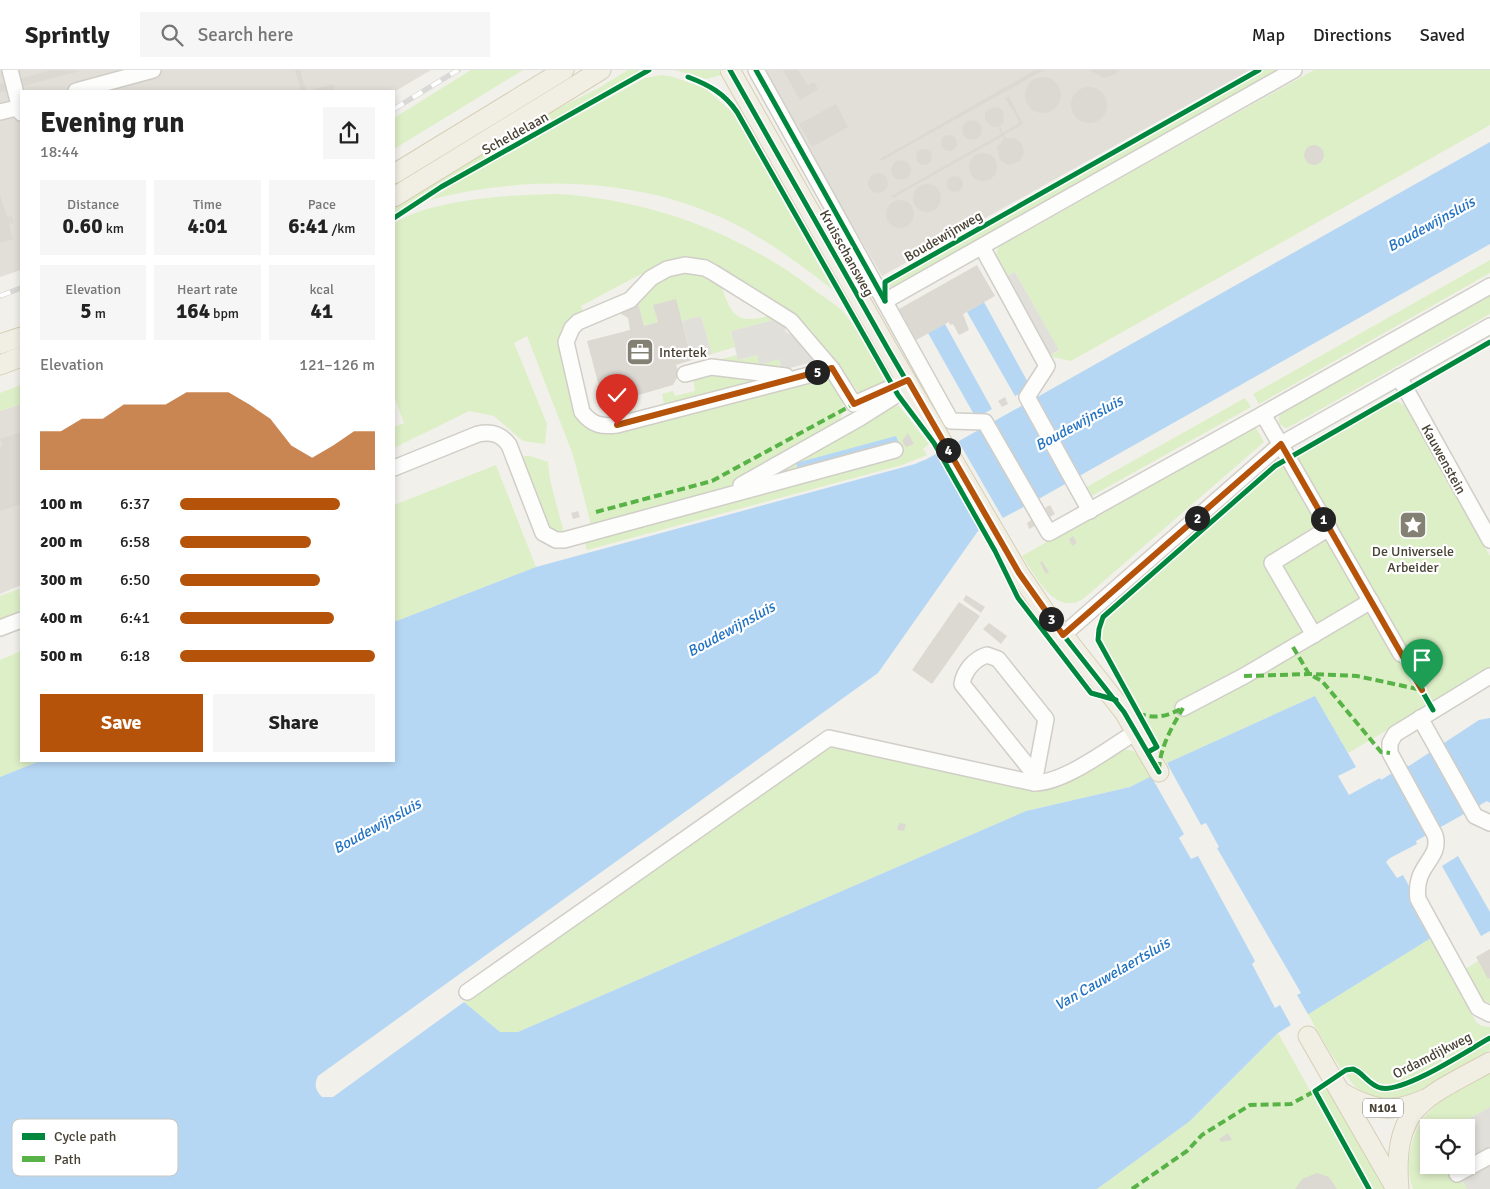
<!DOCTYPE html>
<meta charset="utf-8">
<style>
:root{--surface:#fff;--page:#f6f6f6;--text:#222;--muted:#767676;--line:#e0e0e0;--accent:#b45309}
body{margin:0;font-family:Signika,sans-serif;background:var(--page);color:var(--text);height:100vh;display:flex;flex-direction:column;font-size:19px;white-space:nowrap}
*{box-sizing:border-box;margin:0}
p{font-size:16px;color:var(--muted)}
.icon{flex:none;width:28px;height:28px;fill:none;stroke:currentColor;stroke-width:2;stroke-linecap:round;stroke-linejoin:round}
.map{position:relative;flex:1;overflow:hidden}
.sheet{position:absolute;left:20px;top:20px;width:375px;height:672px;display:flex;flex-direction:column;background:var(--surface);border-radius:0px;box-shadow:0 2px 8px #0003}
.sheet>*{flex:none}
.tools{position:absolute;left:1420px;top:1049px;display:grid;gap:10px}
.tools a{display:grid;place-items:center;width:55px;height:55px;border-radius:0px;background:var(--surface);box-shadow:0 2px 8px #0003;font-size:25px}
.pin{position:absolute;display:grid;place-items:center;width:42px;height:42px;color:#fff;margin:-51px -21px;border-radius:50% 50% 50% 0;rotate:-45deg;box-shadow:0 0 5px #0007}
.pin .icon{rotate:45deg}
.km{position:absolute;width:25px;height:25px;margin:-12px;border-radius:50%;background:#222;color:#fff;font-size:14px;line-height:25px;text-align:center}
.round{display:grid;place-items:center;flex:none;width:52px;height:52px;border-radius:0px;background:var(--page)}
.head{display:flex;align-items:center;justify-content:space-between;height:85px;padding:0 20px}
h1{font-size:28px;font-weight:700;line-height:38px}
.stats{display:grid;grid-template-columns:repeat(3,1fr);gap:8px;height:85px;padding:5px 20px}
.stats div{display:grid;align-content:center;border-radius:0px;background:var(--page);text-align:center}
.stats b{font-size:21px;font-weight:700}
.stats small{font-size:14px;font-weight:400}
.stats p{font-size:14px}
.chart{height:140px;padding:10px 20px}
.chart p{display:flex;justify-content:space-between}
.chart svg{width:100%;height:90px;margin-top:5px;fill:var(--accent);opacity:.7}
.button{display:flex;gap:10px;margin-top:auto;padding:10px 20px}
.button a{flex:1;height:58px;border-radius:0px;background:var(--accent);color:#fff;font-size:20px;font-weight:700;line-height:58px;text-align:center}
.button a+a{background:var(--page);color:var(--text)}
ul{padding:0 20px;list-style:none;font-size:16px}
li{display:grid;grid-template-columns:80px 60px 1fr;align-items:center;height:38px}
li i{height:12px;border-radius:6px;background:var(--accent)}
header{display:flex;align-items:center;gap:30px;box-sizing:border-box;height:70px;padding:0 25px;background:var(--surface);border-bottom:1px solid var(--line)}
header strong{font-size:24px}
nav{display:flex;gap:28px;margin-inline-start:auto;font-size:18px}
.search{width:350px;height:45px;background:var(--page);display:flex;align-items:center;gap:12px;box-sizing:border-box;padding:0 18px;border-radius:0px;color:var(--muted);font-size:19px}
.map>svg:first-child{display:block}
.industrial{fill:#e2dfd8}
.green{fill:#ddefc7}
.parking{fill:#e1dfda}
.water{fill:#b6d7f4}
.pier{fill:#f2f0ea}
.building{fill:#dcd9d2}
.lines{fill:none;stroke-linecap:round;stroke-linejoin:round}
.minor-casing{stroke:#d0cec7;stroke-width:18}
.major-casing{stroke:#d6cfb5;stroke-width:21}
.minor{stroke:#fdfdfc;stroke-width:15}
.major{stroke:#f1eee4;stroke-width:19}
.rail-casing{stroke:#d9d9d8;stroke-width:5.5}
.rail{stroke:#fff;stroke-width:4;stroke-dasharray:11;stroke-linecap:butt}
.quiet{stroke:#57b346;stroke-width:4;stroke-dasharray:8 4;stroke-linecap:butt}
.cycleway-casing{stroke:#fff;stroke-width:8}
.cycleway{stroke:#00873e;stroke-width:5}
.route-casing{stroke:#fff;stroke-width:10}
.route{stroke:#b45309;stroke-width:6}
.labels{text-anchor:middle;stroke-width:4.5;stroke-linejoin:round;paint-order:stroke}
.shield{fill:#fff;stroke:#807b72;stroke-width:1}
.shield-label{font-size:12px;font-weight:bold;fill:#494335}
.street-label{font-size:14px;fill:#494335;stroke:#fff}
.poi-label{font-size:14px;fill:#494335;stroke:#fff;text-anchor:start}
.water-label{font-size:15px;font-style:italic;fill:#2172c2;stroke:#fff}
.key{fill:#fff;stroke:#c8c7c2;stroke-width:1}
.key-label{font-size:14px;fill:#494335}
</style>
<header>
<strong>Sprintly</strong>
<div class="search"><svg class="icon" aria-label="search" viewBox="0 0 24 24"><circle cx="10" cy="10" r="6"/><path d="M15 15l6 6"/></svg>Search here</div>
<nav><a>Map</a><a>Directions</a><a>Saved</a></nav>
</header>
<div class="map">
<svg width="1490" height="1119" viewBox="0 0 1490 1119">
<rect width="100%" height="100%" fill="#f2f0ea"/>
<!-- industrial -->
<g class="industrial">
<polygon points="0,0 431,0 394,22 21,21 21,200 0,207"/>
<polygon points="762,0 1250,0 882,206"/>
<polygon points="21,334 21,515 0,524 0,341"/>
</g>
<!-- green -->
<g class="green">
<polygon points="471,0 523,0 394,79 394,48"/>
<polygon points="628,0 643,0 447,110 394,144 394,138 545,45 597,19"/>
<polygon points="675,0 718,0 721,5 706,9"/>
<polygon points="1265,0 1279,0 891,218 888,214"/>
<path d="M1314,0H1490V55L1071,291L1049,286L1059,281L1015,202L1005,207C1000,196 991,187 1000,176Z"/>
<path d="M661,5L670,6L705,18L733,43L833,220C805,198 777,177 746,160C650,107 532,103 429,130L458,111L645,8Z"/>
<path d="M558,124C651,130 740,163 813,219C823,227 838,235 846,245C862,267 875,293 888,317L861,325L821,277L706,194L644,210L641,204L581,236L584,243L565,258L589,356L828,308C842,315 848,340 838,352L722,420L591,455L573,385L527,266L514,273L547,354L545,374L523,371L494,346L469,341L394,378V357L404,353L394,326V153C436,128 510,125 558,124Z"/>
<polygon points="1490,190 1490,203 1259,334 1253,324"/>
<path d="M691,202L726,215L722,217C732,251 741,254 775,244L782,248L731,261L735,277L712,284L701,246L682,251L653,235L658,252L644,256L638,233C648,212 669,204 691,202Z"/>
<polygon points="1490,223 1490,244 1289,357 1285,358 1279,353 1279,342"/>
<polygon points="737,285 739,290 757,285 779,289 782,300 714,291"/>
<polygon points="709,304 760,308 761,311 665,338 662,324 673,321 675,326 695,321 693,309"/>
<polygon points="21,315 21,334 0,341 0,323"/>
<polygon points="1245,328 1251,337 1088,428 1083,419"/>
<polygon points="1391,332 1399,332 1405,336 1490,486 1490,600 1348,683 1315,626 1167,693 1102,573 1101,561 1106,550 1282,394"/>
<polygon points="891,335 899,336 929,374 923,379 927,385 902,395 587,480 584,470 901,382 897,367 796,394 798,400 771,407 771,404"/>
<path d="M1254,355L1264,372L1083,529C1054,546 1036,506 1022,486Z"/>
<polygon points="524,386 530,386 548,392 550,410 564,463 560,463 549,459 523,393"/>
<polygon points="496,395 536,497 394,552 394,435"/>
<polygon points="19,519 21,540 0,549 0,526"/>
<polygon points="21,581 21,691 40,691 0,707 0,590"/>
<path d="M829,674L1037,721L1052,719L1119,680C1139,677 1143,691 1152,706L1130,717L1026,741L518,962H500L464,932Z"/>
<path d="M1431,868L1476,952L1482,956L1490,957V980C1467,993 1425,1021 1401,1027C1388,1031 1368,1027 1357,1018C1341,1003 1319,964 1308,944Z"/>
<polygon points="1478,891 1488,908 1490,908 1490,933 1482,930 1464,900"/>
<polygon points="1278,963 1365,1119 1097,1119 1190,1051"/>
<path d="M1490,1002V1037L1467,1050L1463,1057L1429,1058V1095H1454L1467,1119H1413C1408,1105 1408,1091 1411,1077C1420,1035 1456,1021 1490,1002Z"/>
<polygon points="1328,1018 1384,1119 1374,1119 1319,1022"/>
</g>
<!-- parking -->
<g class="parking">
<polygon points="1015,202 1059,280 1049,286 1005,207"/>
<polygon points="701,246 712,284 692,290 682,251"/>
<polygon points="782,248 786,262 803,271 806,281 810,280 813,292 782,300 779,289 760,295 757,285 738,290 731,261"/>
<polygon points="1490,1037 1490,1119 1467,1119 1454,1095 1466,1095 1466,1058 1463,1057 1467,1050"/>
</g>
<!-- water -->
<g class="water">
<path d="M1490,72V174L1035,431L978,461L878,603L318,1006C314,1014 315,1020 322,1027H333L464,932L500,962H518L1026,741L1130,717L1169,697L1167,693L1315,626L1356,697L1338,706L1349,725L1380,708L1381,710L1405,695L1409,696L1479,650L1490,648V733L1487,731L1416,771L1417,774L1390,788L1386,792L1397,808L1403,805L1409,816L1410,832L1431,868L1278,963L1190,1051L1097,1119H0V707L40,691H394V552L536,497L915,394L927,389Z"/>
<polygon points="984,232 1031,318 1015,326 967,242"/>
<polygon points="945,254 992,339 976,348 928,263"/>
<polygon points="896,366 899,373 798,400 796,393"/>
<polygon points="1458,786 1490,842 1490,861 1481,866 1442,796"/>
</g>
<!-- pier -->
<g class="pier">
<polygon points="957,369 1004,450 981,462 935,381"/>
<polygon points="1169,697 1201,755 1206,753 1219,777 1217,778 1301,923 1297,925 1309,946 1292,957 1280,935 1275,938 1252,894 1255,891 1198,786 1191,789 1179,768 1184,764 1151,706"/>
</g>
<!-- building -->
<g class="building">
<polygon points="52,0 80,1 0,22 0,14"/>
<polygon points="295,0 300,0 306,21 301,21"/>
<polygon points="783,0 798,0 808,15 814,12 818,19 800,30"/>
<polygon points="1035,0 1044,0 881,91 880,89"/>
<polygon points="1090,0 1120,0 1114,5 1103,8"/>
<circle cx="1043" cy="25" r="18"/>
<polygon points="333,14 335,21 308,21"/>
<circle cx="1089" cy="35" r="18"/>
<polygon points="1009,26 1023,54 1004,65 1006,68 1015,68 1022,74 1024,82 1020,91 1008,95 1000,90 997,77 1004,69 1003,66 893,128 891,126 1001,64 999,57 992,57 985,50 985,44 989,39 998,37 1003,41 1004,51 1000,56 1003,63 1018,54 1019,51 1005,28"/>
<polygon points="836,34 848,57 812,77 799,54"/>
<circle cx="972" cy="60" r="10"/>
<circle cx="949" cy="73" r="8"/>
<circle cx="1314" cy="85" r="10"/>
<circle cx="924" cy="87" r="8"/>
<circle cx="983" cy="97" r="14"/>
<circle cx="901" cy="100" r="10"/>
<circle cx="878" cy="113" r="10"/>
<circle cx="955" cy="114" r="8"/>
<circle cx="927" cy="128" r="14"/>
<polygon points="0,125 7,147 12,146 14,153 9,154 13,169 0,173"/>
<circle cx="900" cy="144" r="14"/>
<polygon points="977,195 995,226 963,244 969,260 959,265 953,254 950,255 949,252 916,270 899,239"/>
<polygon points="676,229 692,290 676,295 679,304 673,315 604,335 587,271 630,260 628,248 618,242 638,233 644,256 658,252 653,235"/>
<polygon points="1005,327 1008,334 1002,337 998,331"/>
<polygon points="21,362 21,434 0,441 0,377 3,376 0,369"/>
<polygon points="908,363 914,374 906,377 902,371"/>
<polygon points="1050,435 1055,444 1050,447 1045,438"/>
<polygon points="578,441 580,447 573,449 571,443"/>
<polygon points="1033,449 1037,455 1029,459 1027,453"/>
<polygon points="1073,466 1077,473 1072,476 1069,469"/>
<polygon points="1042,491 1049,502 1046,504 1040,493"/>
<polygon points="966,525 985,537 981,543 963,530"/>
<polygon points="959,532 980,546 932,614 912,600"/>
<polygon points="989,553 1007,566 1001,574 983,559"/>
<polygon points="899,753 906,754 904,761 897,760"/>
<polygon points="1490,879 1490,908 1488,909 1476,887"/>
<polygon points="1228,1063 1232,1070 1221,1072 1219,1069"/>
<polygon points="1317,1103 1329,1107 1337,1119 1295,1119 1302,1109"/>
</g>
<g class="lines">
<!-- minor casing -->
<g class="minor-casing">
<g id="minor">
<polyline points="10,0 21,43"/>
<polyline points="756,0 951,351 985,352 1049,463 1263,344 1401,584"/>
<polyline points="76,21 153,0"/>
<polyline points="0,42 21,37"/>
<polyline points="982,177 1047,296 1027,327 1090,441"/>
<polyline points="885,231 1294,0"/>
<path d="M832,299L617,355C602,357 592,355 582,342L566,272L572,258L578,252L630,230L651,208L667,199L685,195L705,198L714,203L791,251L832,299L854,334L908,310"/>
<polyline points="685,304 711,297 786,306"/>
<polyline points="1399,307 1490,470"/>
<polyline points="1263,344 1490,216"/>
<path d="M394,398L478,364C491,361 501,364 509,375L543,463L556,470H564L895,380"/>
<polyline points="741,415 860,348 909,317"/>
<polyline points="0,558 21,550"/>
<polyline points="1063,565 1281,374 1490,256"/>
<polyline points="1314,565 1272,493 1329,458"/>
<path d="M1490,606L1395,664L1390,673V683L1435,765C1442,790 1413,794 1418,829L1478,938L1490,944"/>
<polyline points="1183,638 1244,606 1371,531"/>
<polyline points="1420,648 1475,746 1490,753"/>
<path d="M1034,713L1046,649L998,589L987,585C974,589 964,601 962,614L1035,705"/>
<path d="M467,922L829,668L1034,713C1065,713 1109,678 1136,662"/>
<polyline points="1457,1104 1490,1086"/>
</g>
</g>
<!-- major casing -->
<g class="major-casing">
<g id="major">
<polyline points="730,0 889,281 1019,503 1046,543 1124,642 1159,702"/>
<polyline points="394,104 564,0"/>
<polyline points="394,127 601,0"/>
<polyline points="0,274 21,267"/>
<polyline points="0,295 21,287"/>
<polyline points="1308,966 1396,1119"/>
<path d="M1341,1022C1372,1040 1392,1044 1425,1029"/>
<path d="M1399,1119C1392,1035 1425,1028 1490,992"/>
</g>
</g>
<!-- minor -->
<use href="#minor" class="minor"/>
<!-- major -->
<use href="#major" class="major"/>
<!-- rail casing -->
<g class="rail-casing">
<g id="rail">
<polyline points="394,39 458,0"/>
<polyline points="0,226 21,218"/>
</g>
</g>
<!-- rail -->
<use href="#rail" class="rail"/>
<!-- quiet -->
<g class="quiet">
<polyline points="596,442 712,411 854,334"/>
<polyline points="1293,577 1309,604 1322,611 1381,682 1390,683"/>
<polyline points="1244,606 1309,604 1357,606 1422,620"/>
<path d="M1138,643C1155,650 1167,646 1183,638"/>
<path d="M1159,700C1160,677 1172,657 1183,638"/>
<polyline points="1132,1119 1187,1081 1202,1065 1250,1035 1291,1034 1315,1021"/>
</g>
<!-- cycleway casing -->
<g class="cycleway-casing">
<g id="cycleway">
<polyline points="730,0 889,281 1019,503 1046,543 1124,642 1159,702"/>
<polyline points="756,0 885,231"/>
<path d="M688,7C709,15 724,23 737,42L898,325L934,373L995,481L1018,528L1091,623L1116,630"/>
<polyline points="394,148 441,117 649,0"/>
<polyline points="885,231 885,212 1259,0"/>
<polyline points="1401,584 1433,640"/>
<polyline points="1148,682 1157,677 1098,570 1099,559 1103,547 1275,396 1490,272"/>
<path d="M1369,1119L1315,1021L1346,1000L1353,999C1363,1002 1368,1015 1381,1018C1404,1023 1468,980 1490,968"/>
</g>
</g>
<!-- cycleway -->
<use href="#cycleway" class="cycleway"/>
</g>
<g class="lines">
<!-- route casing -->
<g class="route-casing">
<polyline id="route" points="617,355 832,298 854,334 908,310 1019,503 1063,565 1281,374 1422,620"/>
</g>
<!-- route -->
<use href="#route" class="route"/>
</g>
<!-- icons -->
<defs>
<g id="office-square" transform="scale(1.4375)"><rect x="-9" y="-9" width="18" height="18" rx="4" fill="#848074" stroke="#fff"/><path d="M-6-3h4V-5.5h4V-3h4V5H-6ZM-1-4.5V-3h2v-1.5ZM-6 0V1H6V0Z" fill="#fff"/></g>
<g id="sight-square" transform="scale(1.4375)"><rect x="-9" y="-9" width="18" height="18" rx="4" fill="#848074" stroke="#fff"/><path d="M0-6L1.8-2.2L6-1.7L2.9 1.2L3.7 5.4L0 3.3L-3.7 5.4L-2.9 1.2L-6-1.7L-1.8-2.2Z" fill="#fff"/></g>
</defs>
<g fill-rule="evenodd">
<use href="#office-square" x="640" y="282"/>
<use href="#sight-square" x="1413" y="455"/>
</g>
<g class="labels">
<!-- shield labels -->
<rect class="shield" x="1363" y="1028.5" width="40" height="19" rx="4"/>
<g class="shield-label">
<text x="1383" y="1042">N101</text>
</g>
<!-- street labels -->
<g class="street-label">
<text transform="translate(515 63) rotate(-29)" y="5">Scheldelaan</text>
<text transform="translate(943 166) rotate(-30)" y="5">Boudewijnweg</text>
<text transform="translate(847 183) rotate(61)" y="5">Kruisschansweg</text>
<text transform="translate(1444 389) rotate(61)" y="5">Kauwenstein</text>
<text transform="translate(1432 985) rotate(-27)" y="5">Ordamdijkweg</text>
</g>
<!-- poi labels -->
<g class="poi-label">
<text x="659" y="287">Intertek</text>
<text x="1413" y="486" text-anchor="middle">De Universele<tspan x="1413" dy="16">Arbeider</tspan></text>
</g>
<!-- water labels -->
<g class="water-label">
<text transform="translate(1431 154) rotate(-29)" y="5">Boudewijnsluis</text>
<text transform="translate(1079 353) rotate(-29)" y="5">Boudewijnsluis</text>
<text transform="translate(731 559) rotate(-29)" y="5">Boudewijnsluis</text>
<text transform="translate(377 756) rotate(-29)" y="5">Boudewijnsluis</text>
<text transform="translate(1112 904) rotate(-30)" y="5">Van Cauwelaertsluis</text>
</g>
</g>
<!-- legend -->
<rect x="12" y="1049" width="166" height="57" rx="8" class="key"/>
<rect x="22" y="1063" width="23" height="7" fill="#00873e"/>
<rect x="22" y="1086" width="23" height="6" fill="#57b346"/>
<g class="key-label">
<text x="54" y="1071">Cycle path</text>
<text x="54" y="1094">Path</text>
</g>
</svg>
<div class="tools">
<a><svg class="icon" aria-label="locate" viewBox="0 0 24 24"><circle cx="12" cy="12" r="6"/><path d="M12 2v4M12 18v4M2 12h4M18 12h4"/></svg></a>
</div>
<div class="pin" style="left:1422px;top:620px;background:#1e9e55"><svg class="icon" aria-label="arrive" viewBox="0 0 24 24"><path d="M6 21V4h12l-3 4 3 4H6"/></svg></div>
<div class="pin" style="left:617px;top:355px;background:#d93025"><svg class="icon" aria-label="check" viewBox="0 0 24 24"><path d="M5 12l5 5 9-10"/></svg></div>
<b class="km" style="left:1323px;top:449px">1</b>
<b class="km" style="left:1197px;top:448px">2</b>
<b class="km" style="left:1051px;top:549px">3</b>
<b class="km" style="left:948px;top:380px">4</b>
<b class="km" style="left:817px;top:302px">5</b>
<section class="sheet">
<div class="head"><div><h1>Evening run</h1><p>18:44</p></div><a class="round"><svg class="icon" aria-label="share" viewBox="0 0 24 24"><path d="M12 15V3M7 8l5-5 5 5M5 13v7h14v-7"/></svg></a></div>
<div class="stats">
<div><p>Distance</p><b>0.60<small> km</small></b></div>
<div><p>Time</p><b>4:01</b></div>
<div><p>Pace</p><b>6:41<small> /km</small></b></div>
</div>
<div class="stats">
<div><p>Elevation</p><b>5<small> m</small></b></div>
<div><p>Heart rate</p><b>164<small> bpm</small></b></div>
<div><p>kcal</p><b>41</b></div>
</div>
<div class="chart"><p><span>Elevation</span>121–126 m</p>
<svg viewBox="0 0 160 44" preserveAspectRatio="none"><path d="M0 44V25L10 25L20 19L30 19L40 12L50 12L60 12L70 6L80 6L90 6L100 12L110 19L120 32L130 38L140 32L150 25L160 25V44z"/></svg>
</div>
<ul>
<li><b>100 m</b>6:37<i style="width:82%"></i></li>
<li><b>200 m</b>6:58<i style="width:67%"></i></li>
<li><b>300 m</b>6:50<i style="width:72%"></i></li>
<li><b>400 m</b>6:41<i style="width:79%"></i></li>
<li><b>500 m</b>6:18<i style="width:100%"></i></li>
</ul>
<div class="button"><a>Save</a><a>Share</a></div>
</section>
</div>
